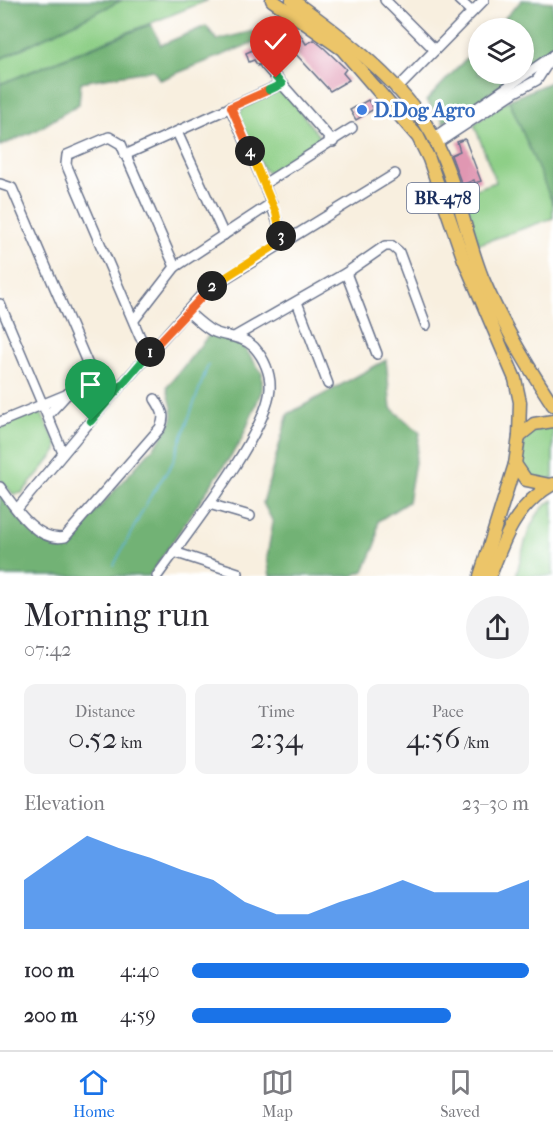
<!DOCTYPE html>
<meta charset="utf-8">
<style>
:root{--surface:#fff;--page:#f2f2f3;--text:#2b2b33;--muted:#7c7c81;--line:#e1e1e2;--accent:#1a73e8}
body{margin:0;font-family:"IM FELL French Canon",serif;background:var(--page);color:var(--text);height:100vh;display:flex;flex-direction:column;font-size:22px;white-space:nowrap}
*{box-sizing:border-box;margin:0}
p{font-size:20px;color:var(--muted)}
.icon{flex:none;width:33px;height:33px;fill:none;stroke:currentColor;stroke-width:2;stroke-linecap:round;stroke-linejoin:round}
.map{position:relative;height:576px;overflow:hidden}
.sheet{display:flex;flex-direction:column;background:var(--surface);flex:1}
.sheet>*{flex:none}
.fabs{position:absolute;left:468px;top:18px;display:grid;gap:12px}
.fabs a{display:grid;place-items:center;width:66px;height:66px;border-radius:50%;background:var(--surface);box-shadow:0 3px 9px #0003;font-size:30px}
.pin{position:absolute;display:grid;place-items:center;width:51px;height:51px;color:#fff;margin:-62px -26px;border-radius:50% 50% 50% 0;rotate:-45deg;box-shadow:0 0 6px #0007}
.pin .icon{rotate:45deg}
.km{position:absolute;width:30px;height:30px;margin:-15px;border-radius:50%;background:#222;color:#fff;font-size:16px;line-height:30px;text-align:center}
.round{display:grid;place-items:center;flex:none;width:63px;height:63px;border-radius:32px;background:var(--page)}
.overview{display:flex;align-items:center;justify-content:space-between;height:102px;padding:0 24px}
h1{font-size:33px;font-weight:600;line-height:45px}
.figures{display:grid;grid-template-columns:repeat(3,1fr);gap:9px;height:102px;padding:6px 24px}
.figures div{display:grid;align-content:center;border-radius:12px;background:var(--page);text-align:center}
.figures b{font-size:30px;font-weight:600}
.figures small{font-size:16px;font-weight:400}
.figures p{font-size:16px}
.chart{height:168px;padding:12px 24px}
.chart p{display:flex;justify-content:space-between}
.chart svg{width:100%;height:108px;margin-top:6px;fill:var(--accent);opacity:.7}
ul{padding:0 24px;list-style:none;font-size:20px}
li{display:grid;grid-template-columns:96px 72px 1fr;align-items:center;height:45px}
li i{height:15px;border-radius:8px;background:var(--accent)}
.dock{display:flex;justify-content:space-around;align-items:center;height:84px;border-top:2px solid var(--line);background:var(--surface);font-size:16px;color:var(--muted)}
.dock a{display:grid;justify-items:center;gap:3px}
.dock .current{color:var(--accent)}
.map>svg:first-child{display:block}
.green{fill:#8ecf87;stroke:#547f72;stroke-width:1.5}
.forest{fill:#72b274;stroke:#467069;stroke-width:1.5}
.lines{fill:none;stroke-linecap:round;stroke-linejoin:round}
.stream{stroke:#61b5dd;stroke-width:1.5}
.building{fill:#e097b2}
.minor-casing{stroke:#68728b;stroke-width:12}
.major-casing{stroke:#68728b;stroke-width:15}
.minor{stroke:#fff;stroke-width:9}
.major{stroke:#ecc569;stroke-width:12}
.split-1-casing{stroke:#fff;stroke-width:12}
.split-2-casing{stroke:#fff;stroke-width:12}
.split-3-casing{stroke:#fff;stroke-width:12}
.split-4-casing{stroke:#fff;stroke-width:12}
.split-5-casing{stroke:#fff;stroke-width:12}
.split-6-casing{stroke:#fff;stroke-width:12}
.split-1{stroke:#22a559;stroke-width:8}
.split-2{stroke:#f0652b;stroke-width:8}
.split-3{stroke:#f5b400;stroke-width:8}
.split-4{stroke:#f5b400;stroke-width:8}
.split-5{stroke:#f0652b;stroke-width:8}
.split-6{stroke:#22a559;stroke-width:8}
.shop-dot{fill:#3f7fe0;stroke:#fff;stroke-width:2}
.labels{text-anchor:middle;stroke-width:6;stroke-linejoin:round;paint-order:stroke}
.shield{fill:#fff;stroke:#5f6d8e;stroke-width:1.5}
.shield-label{font-size:18px;font-weight:bold;fill:#1b2f5e}
.shop-label{font-size:20px;font-weight:bold;fill:#366cbe;stroke:#fff;text-anchor:start}
</style>
<div class="map">
<svg width="553" height="576" viewBox="0 0 553 576">
<rect width="100%" height="100%" fill="#fff"/>
<filter id="ink" filterUnits="userSpaceOnUse"><feTurbulence type="fractalNoise" baseFrequency=".0167" numOctaves="2"/><feDisplacementMap in="SourceGraphic" scale="12" xChannelSelector="R" yChannelSelector="G"/><feConvolveMatrix kernelMatrix="1 2 1 2 8 2 1 2 1" color-interpolation-filters="sRGB"/></filter>
<filter id="wash" filterUnits="userSpaceOnUse"><feTurbulence type="fractalNoise" baseFrequency=".008" numOctaves="4" result="noise"/><feDisplacementMap in="SourceGraphic" scale="24" xChannelSelector="R" yChannelSelector="G"/><feGaussianBlur stdDeviation="1.35" result="paint"/><feColorMatrix in="noise" values="0 0 0 0 0 0 0 0 0 0 0 0 0 0 0 0 0 1.4 0 .05"/><feComposite in="paint" operator="in"/></filter>
<g filter="url(#wash)">
<rect width="100%" height="100%" fill="#f8efdf"/>
<!-- green -->
<g class="green">
<polygon points="122,0 208,0 0,84 0,59"/>
<path d="M276,91L287,94L321,139C317,150 279,172 267,172L263,168L239,117L243,106Z"/>
<polygon points="397,97 427,139 452,198 447,199 425,142"/>
<polygon points="509,100 553,203 553,218 479,244 461,194 496,182 474,124"/>
<polygon points="34,412 42,415 57,444 57,451 22,493 13,494 0,479 0,428"/>
<polygon points="553,423 553,479 533,479 521,464 525,434"/>
<path d="M553,500V576H516C523,552 528,513 553,500Z"/>
</g>
<!-- forest -->
<g class="forest">
<polygon points="0,0 122,0 0,59"/>
<path d="M522,0L553,2V49C544,57 533,57 524,66V28H495Z"/>
<polygon points="151,24 161,45 206,26 217,40 253,31 260,40 160,80 153,70 81,82 79,104 37,130 0,146 0,84"/>
<polygon points="478,46 478,74 515,74 500,87 443,123 443,119 426,101"/>
<polygon points="553,81 553,204 509,100"/>
<path d="M209,335L230,338L244,347L262,373V390L241,441L149,576H0V494C17,518 38,546 70,540L160,440C179,412 173,417 167,387Z"/>
<polygon points="386,360 391,408 420,433 408,502 378,521 376,544 364,571 352,576 270,576 267,557 273,522 263,503 288,414"/>
</g>
<g class="lines">
<!-- stream -->
<polyline class="stream" points="114,565 150,497 172,464 208,365"/>
</g>
<g id="blocks">
<!-- building -->
<g class="building">
<polygon points="294,32 300,34 306,44 314,40 324,48 346,69 343,73 349,80 330,91 292,50 270,60 263,59 258,66 254,60 249,62 246,53"/>
<polygon points="368,100 374,109 356,120 350,110"/>
<polygon points="465,139 481,181 475,183 474,180 462,185 451,155 460,151 457,142"/>
</g>
</g>
</g>
<g filter="url(#ink)">
<use href="#blocks" fill-opacity="0" stroke="#68728b" stroke-width="1.5"/>
<g class="lines">
<!-- minor casing -->
<g class="minor-casing">
<g id="minor">
<polyline points="385,0 435,50"/>
<polyline points="459,0 472,12"/>
<polyline points="265,65 333,142"/>
<polyline points="396,90 484,0"/>
<polyline points="230,107 264,184 284,240"/>
<polyline points="177,132 224,235"/>
<polyline points="433,138 551,57"/>
<polyline points="436,144 515,92 537,80 553,55"/>
<polyline points="125,155 282,84"/>
<polyline points="0,184 12,188 98,388 108,400"/>
<polyline points="264,184 352,128"/>
<polyline points="392,246 399,252 426,325"/>
<polyline points="346,273 377,354"/>
<polyline points="297,302 328,384"/>
<polyline points="0,304 63,453"/>
<polyline points="134,320 175,267 272,203"/>
<polyline points="236,336 346,273 385,246 392,246"/>
<polyline points="150,351 140,337 66,164 67,155 109,137 121,144 175,267"/>
<polyline points="48,415 91,368"/>
<polyline points="0,422 68,394"/>
<path d="M0,487C14,507 37,543 65,537L160,428C166,416 162,410 155,399"/>
<polyline points="209,504 250,516"/>
<polyline points="17,509 108,400 205,291 395,174"/>
<polyline points="174,552 238,573"/>
<path d="M157,576C185,536 267,434 270,389C271,374 264,358 254,347C242,335 226,338 212,331C203,326 195,318 187,311"/>
</g>
</g>
<!-- major casing -->
<g class="major-casing">
<g id="major">
<polyline points="272,0 342,49 418,137 429,159 464,260 515,379 520,402 519,436 515,464 480,576"/>
<path d="M292,0C338,33 393,75 425,123C454,166 463,229 482,277C501,322 526,364 553,405"/>
<polyline points="519,436 534,424 553,421"/>
<polyline points="515,464 526,480 550,485"/>
<path d="M490,576C504,538 516,505 553,484"/>
</g>
</g>
<!-- minor -->
<use href="#minor" class="minor"/>
<!-- major -->
<use href="#major" class="major"/>
</g>
</g>
<g class="lines" filter="url(#ink)">
<!-- split-1 casing -->
<g class="split-1-casing">
<polyline id="split-1" points="91,421 150,352"/>
</g>
<!-- split-2 casing -->
<g class="split-2-casing">
<polyline id="split-2" points="150,352 212,286"/>
</g>
<!-- split-3 casing -->
<g class="split-3-casing">
<polyline id="split-3" points="212,286 284,240 281,236"/>
</g>
<!-- split-4 casing -->
<g class="split-4-casing">
<polyline id="split-4" points="250,151 276,213 281,236"/>
</g>
<!-- split-5 casing -->
<g class="split-5-casing">
<polyline id="split-5" points="250,151 231,107 269,90"/>
</g>
<!-- split-6 casing -->
<g class="split-6-casing">
<polyline id="split-6" points="269,90 282,84 276,78"/>
</g>
<!-- split-1 -->
<use href="#split-1" class="split-1"/>
<!-- split-2 -->
<use href="#split-2" class="split-2"/>
<!-- split-3 -->
<use href="#split-3" class="split-3"/>
<!-- split-4 -->
<use href="#split-4" class="split-4"/>
<!-- split-5 -->
<use href="#split-5" class="split-5"/>
<!-- split-6 -->
<use href="#split-6" class="split-6"/>
</g>
<!-- markers -->
<circle class="shop-dot" cx="362" cy="110" r="6"/>
<g class="labels">
<!-- shield labels -->
<rect class="shield" x="407" y="183" width="72" height="30" rx="4.5"/>
<g class="shield-label">
<text x="443" y="204">BR-478</text>
</g>
<!-- shop labels -->
<g class="shop-label">
<text x="374" y="117">D.Dog Agro</text>
</g>
</g>
</svg>
<div class="fabs">
<a><svg class="icon" aria-label="layers" viewBox="0 0 24 24"><path d="M12 4l9 5-9 5-9-5zM3 14l9 5 9-5"/></svg></a>
</div>
<div class="pin" style="left:91px;top:421px;background:#1e9e55"><svg class="icon" aria-label="arrive" viewBox="0 0 24 24"><path d="M6 21V4h12l-3 4 3 4H6"/></svg></div>
<div class="pin" style="left:276px;top:78px;background:#d93025"><svg class="icon" aria-label="check" viewBox="0 0 24 24"><path d="M5 12l5 5 9-10"/></svg></div>
<b class="km" style="left:150px;top:352px">1</b>
<b class="km" style="left:212px;top:286px">2</b>
<b class="km" style="left:281px;top:236px">3</b>
<b class="km" style="left:250px;top:151px">4</b>
</div>
<section class="sheet">
<div class="overview"><div><h1>Morning run</h1><p>07:42</p></div><a class="round"><svg class="icon" aria-label="share" viewBox="0 0 24 24"><path d="M12 15V3M7 8l5-5 5 5M5 13v7h14v-7"/></svg></a></div>
<div class="figures">
<div><p>Distance</p><b>0.52<small> km</small></b></div>
<div><p>Time</p><b>2:34</b></div>
<div><p>Pace</p><b>4:56<small> /km</small></b></div>
</div>
<div class="chart"><p><span>Elevation</span>23–30 m</p>
<svg viewBox="0 0 160 44" preserveAspectRatio="none"><path d="M0 44V24L10 15L20 6L30 11L40 15L50 20L60 24L70 33L80 38L90 38L100 33L110 29L120 24L130 29L140 29L150 29L160 24V44z"/></svg>
</div>
<ul>
<li><b>100 m</b>4:40<i style="width:100%"></i></li>
<li><b>200 m</b>4:59<i style="width:77%"></i></li>
</ul>
</section>
<nav class="dock">
<a class="current"><svg class="icon" aria-label="home" viewBox="0 0 24 24"><path d="M3 11l9-7 9 7M6 9v11h12V9"/></svg>Home</a>
<a><svg class="icon" aria-label="map" viewBox="0 0 24 24"><path d="M3 6l6-2 6 2 6-2v14l-6 2-6-2-6 2zM9 4v14M15 6v14"/></svg>Map</a>
<a><svg class="icon" aria-label="saved" viewBox="0 0 24 24"><path d="M7 4h10v16l-5-4-5 4z"/></svg>Saved</a>
</nav>
